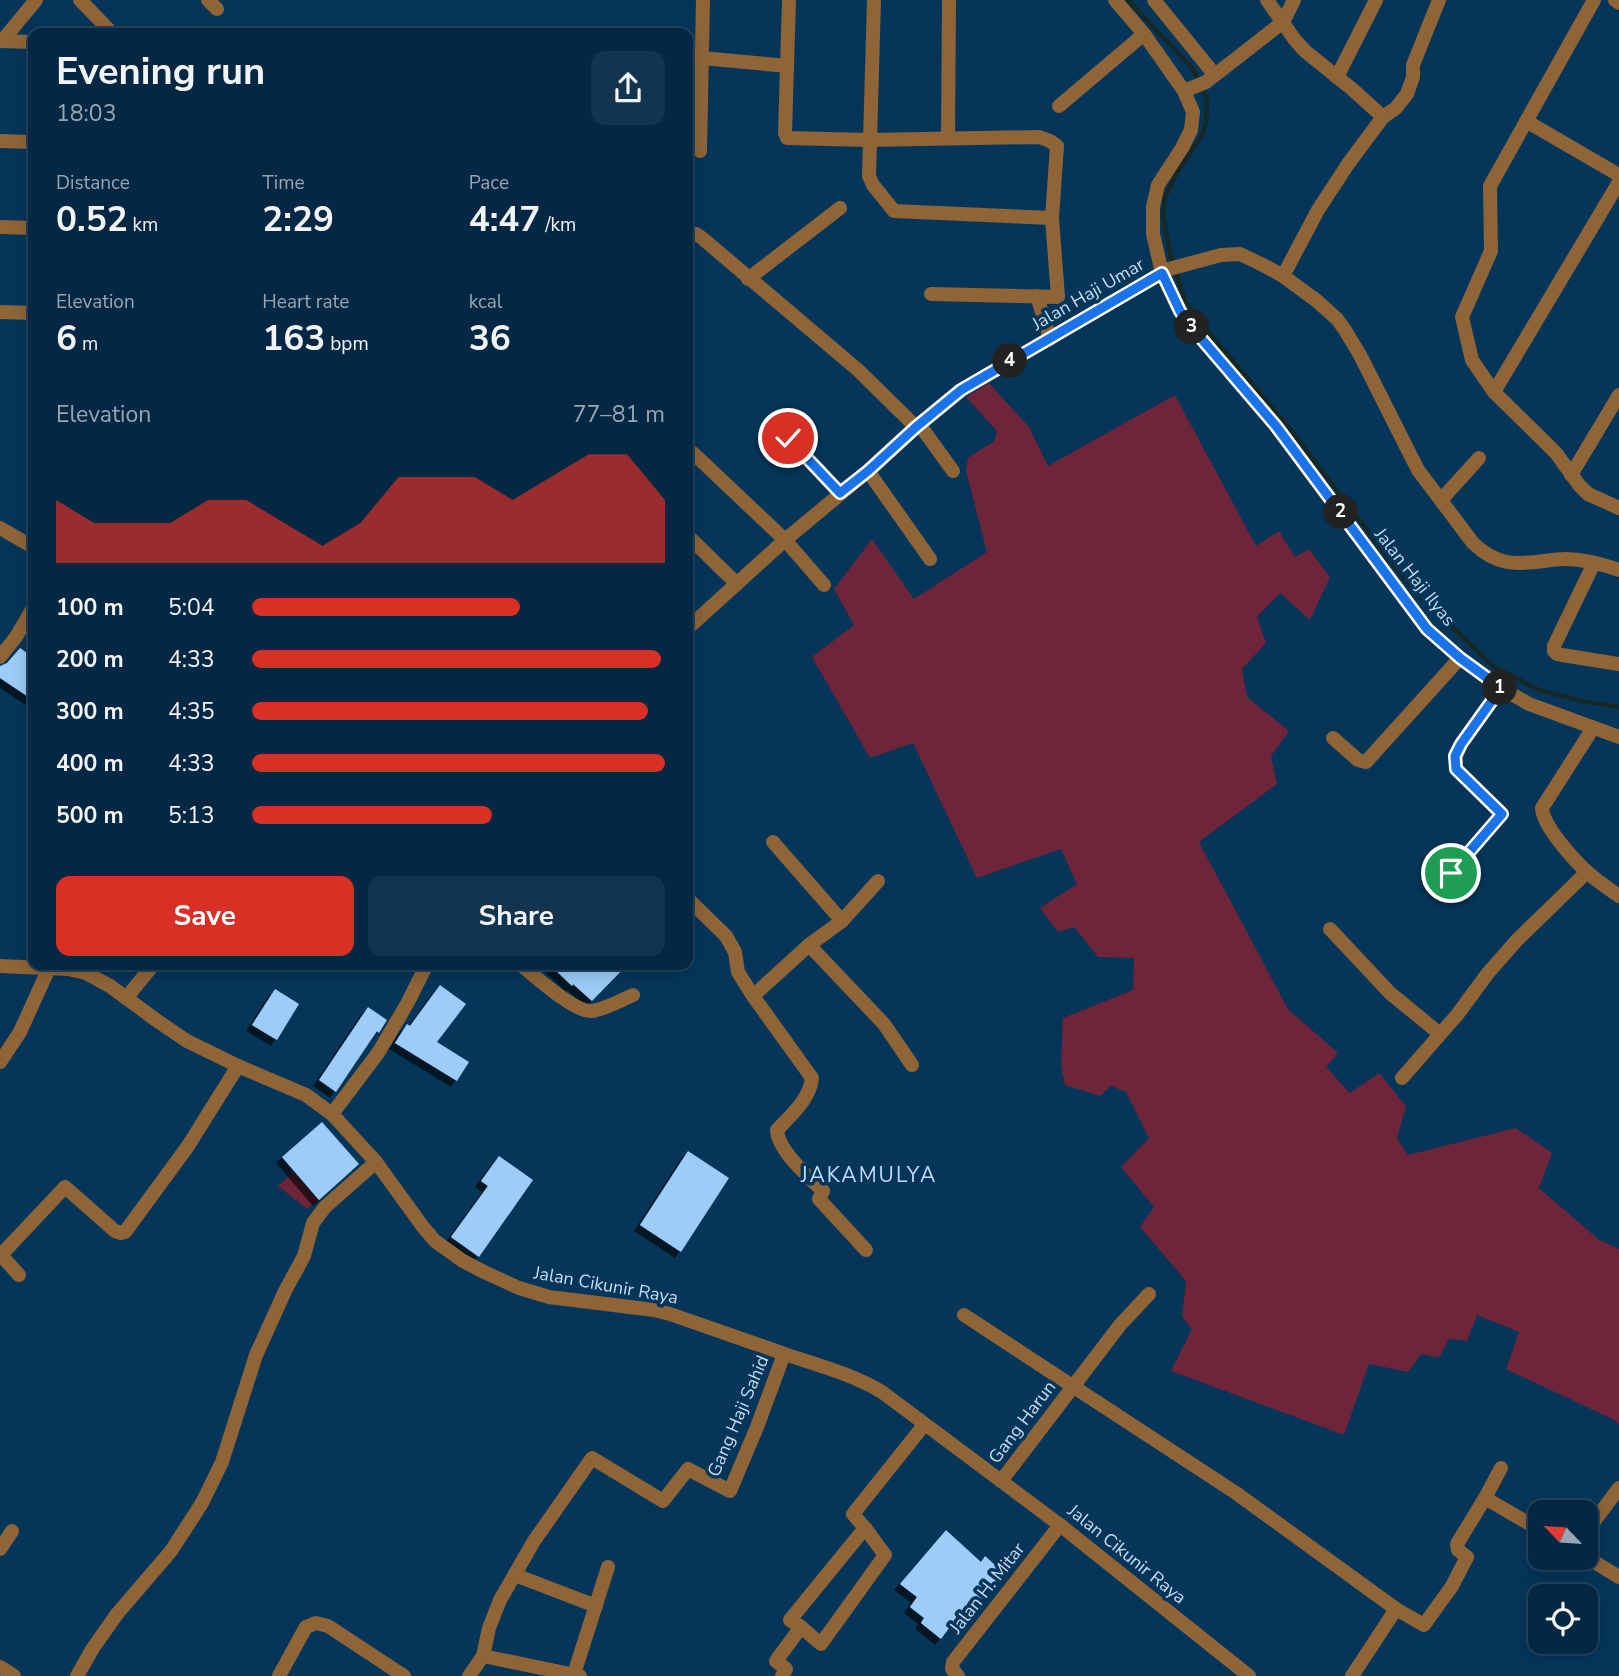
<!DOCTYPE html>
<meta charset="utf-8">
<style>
:root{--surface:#042844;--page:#12344f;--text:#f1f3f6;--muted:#97a6b2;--line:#25445d;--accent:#d93025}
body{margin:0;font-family:"Nunito Sans",sans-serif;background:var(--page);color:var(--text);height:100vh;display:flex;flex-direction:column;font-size:26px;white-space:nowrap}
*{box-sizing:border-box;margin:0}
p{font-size:23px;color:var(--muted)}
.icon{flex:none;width:38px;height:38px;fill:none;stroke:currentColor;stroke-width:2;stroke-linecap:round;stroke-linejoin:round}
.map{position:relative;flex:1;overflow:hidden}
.drawer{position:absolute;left:28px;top:28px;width:665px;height:942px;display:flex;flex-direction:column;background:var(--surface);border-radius:14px;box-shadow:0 4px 18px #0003,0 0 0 2px var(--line)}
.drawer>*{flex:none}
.needle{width:46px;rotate:295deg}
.tools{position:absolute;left:1528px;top:1500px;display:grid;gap:14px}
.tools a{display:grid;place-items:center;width:70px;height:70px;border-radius:14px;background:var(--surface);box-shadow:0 4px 18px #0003,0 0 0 2px var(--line);font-size:35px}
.pin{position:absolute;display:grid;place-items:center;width:60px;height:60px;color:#fff;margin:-30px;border:4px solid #fff;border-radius:50%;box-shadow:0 2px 7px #0007}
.km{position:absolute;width:35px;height:35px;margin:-18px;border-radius:50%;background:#222;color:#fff;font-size:19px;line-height:35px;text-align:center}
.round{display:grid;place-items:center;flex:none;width:74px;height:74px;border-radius:14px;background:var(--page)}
.headline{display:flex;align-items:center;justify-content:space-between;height:119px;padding:0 28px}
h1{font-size:38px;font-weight:700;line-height:52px}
.metrics{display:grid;grid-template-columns:repeat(3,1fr);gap:10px;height:119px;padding:7px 28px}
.metrics div{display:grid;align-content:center}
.metrics b{font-size:35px;font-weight:700}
.metrics small{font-size:19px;font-weight:400}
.metrics p{font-size:19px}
.chart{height:196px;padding:14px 28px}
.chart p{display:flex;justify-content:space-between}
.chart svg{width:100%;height:126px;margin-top:7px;fill:var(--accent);opacity:.7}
.cta{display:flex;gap:14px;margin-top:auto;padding:14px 28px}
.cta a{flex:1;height:80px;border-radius:14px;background:var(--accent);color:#fff;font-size:28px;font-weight:700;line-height:80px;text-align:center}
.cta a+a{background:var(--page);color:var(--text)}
ul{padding:0 28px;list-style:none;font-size:23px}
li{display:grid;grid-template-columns:112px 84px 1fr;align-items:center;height:52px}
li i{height:18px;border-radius:9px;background:var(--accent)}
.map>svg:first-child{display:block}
.green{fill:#6e2439}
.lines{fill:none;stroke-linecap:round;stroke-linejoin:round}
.stream{stroke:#162826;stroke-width:4.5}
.building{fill:#9cccf7;filter:url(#shadow)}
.minor{stroke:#8f6538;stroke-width:14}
.tertiary{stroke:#8f6538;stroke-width:14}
.route-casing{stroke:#fff;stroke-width:14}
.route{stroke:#1a73e8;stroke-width:9}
.labels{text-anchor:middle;stroke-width:7;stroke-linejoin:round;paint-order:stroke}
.street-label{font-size:18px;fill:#c5ddf3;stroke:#05365a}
.quarter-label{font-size:21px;letter-spacing:2px;fill:#c1ddf8;stroke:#05365a}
</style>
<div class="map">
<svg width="1619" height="1676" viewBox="0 0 1619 1676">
<defs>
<filter id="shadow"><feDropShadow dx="-6" dy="6" stdDeviation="0" flood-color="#0009"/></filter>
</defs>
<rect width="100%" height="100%" fill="#05365a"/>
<!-- green -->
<g class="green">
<polygon points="989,383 1029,427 1048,466 1175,395 1256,546 1279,531 1295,557 1309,549 1330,577 1310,620 1280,593 1257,617 1266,643 1242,669 1247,697 1289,731 1271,756 1277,784 1199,842 1288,1009 1338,1053 1326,1067 1350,1093 1379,1073 1406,1106 1397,1138 1408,1155 1516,1128 1552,1153 1539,1188 1599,1240 1619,1249 1619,1424 1612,1419 1506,1369 1519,1332 1477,1315 1467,1341 1449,1339 1439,1358 1421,1354 1408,1372 1369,1364 1344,1435 1171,1371 1192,1329 1182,1317 1186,1281 1140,1227 1154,1207 1121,1167 1149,1138 1126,1092 1111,1086 1100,1096 1065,1085 1061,1066 1063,1018 1133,990 1134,958 1098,957 1074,927 1058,932 1040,908 1077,884 1061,849 977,878 913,743 870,758 812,657 854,625 834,589 872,539 914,599 987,552 966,471 968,458 994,441 997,431 966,397"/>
<polygon points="293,1172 318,1200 307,1209 278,1186"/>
</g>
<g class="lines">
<!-- stream -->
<polyline class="stream" points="1128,0 1193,69 1207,99 1206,123 1202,135 1177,173 1165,197 1163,216 1171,257 1185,301 1206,329 1290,429 1413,590 1493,666 1539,690 1582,701 1619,707"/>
</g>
<!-- building -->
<g class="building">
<polygon points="20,648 33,657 33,700 0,678 0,666 7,663"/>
<polygon points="549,964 628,964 592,1001 573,984 572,986"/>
<polygon points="440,985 466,1004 437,1042 469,1062 457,1081 395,1043 407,1024 410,1026"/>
<polygon points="275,989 299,1004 277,1040 252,1025"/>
<polygon points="368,1007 387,1020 379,1033 377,1031 336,1092 319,1080"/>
<polygon points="322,1122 359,1164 319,1200 282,1157"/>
<polygon points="688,1151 729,1178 681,1252 640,1225"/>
<polygon points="499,1156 533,1180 479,1257 451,1237 488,1186 481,1181"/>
<polygon points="946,1530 981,1562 985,1556 1003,1572 970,1613 964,1608 941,1639 921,1623 924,1618 910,1607 917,1597 900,1584"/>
</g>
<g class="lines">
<!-- minor -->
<g class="minor">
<polyline points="80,0 112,33"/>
<polyline points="208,0 217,9"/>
<polyline points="789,0 785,133 787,138 869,140 1039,137 1050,141 1057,146 1052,218 1058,297 931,294"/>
<polyline points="874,0 869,176 873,185 894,211 1052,218"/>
<polyline points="1115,0 1144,34 1184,91 1193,112 1191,130 1182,148 1158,185 1153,207 1153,234 1162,273 1180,311 1194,330 1276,426 1427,629 1460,658 1501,688 1529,704 1619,737"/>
<polyline points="1154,0 1214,74"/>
<polyline points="1267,0 1295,40 1305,51 1352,89 1383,117"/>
<polyline points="1594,0 1490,186 1491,251 1462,317 1472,360 1494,392 1556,453 1579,485 1588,494 1619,508"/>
<polyline points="1615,0 1619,3"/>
<polyline points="0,41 33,42"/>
<polyline points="2,41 36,0"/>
<polyline points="688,58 702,58 787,66"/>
<polyline points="1337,77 1376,0"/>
<polyline points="1184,91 1206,82 1283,22 1294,0"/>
<polyline points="1059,106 1144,34"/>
<polyline points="1526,121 1619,175"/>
<polyline points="948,138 949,0"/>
<polyline points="0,141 33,142"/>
<polyline points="700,151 703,0"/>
<polyline points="0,227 33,228"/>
<polyline points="688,234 696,234 702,238 858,370 916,427"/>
<polyline points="1283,276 1318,210 1348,164 1383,117 1396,108 1407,94 1413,77 1413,65 1439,0"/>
<polyline points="748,279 840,208"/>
<polyline points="1037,296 1050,339"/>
<polyline points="0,312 33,313"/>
<polyline points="1494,392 1619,182"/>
<polyline points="919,424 953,471"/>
<polyline points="788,438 840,493"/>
<polyline points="693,453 785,540 824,585"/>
<polyline points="868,471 930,559"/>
<polyline points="1571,475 1619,395"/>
<polyline points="1441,500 1479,458"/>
<polyline points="0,528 33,547"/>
<polyline points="688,536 737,584"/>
<polyline points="1594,563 1554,646 1554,651 1557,654 1562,655 1619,664"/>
<path d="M688,628L785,540L868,471L916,427L961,390L1169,269L1221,255L1240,254L1263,265L1283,276L1317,301L1337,319L1345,330L1360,355L1418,470L1473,543C1496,565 1514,565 1544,561C1551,560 1559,559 1566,559C1584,559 1602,564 1619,570"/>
<polyline points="0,657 16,637 33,608"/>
<path d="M1593,728L1542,808C1543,826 1573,859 1587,872C1597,881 1608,888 1619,896"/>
<polyline points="1333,738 1358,760 1366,762 1460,658"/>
<polyline points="773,842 842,921"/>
<polyline points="1451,873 1502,814 1456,769 1456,756 1461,744 1501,688"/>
<path d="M688,899L726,936L735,952L738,972L753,996L812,1078C810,1099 791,1115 777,1130C778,1151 809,1177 823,1191L819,1199L866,1250"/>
<polyline points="1330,929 1390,993 1440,1034"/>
<polyline points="809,945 842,921 878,881"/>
<path d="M520,964C535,976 575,1013 592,1011C606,1009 620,1001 633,995"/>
<polyline points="753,996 809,945 884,1024 912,1065"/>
<polyline points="126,998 154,964"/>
<polyline points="0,1062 20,1032 49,968"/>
<polyline points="1402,1078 1457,1015 1488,973 1517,940 1587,872"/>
<polyline points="332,1114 378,1053 407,1004 427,964"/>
<polyline points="0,1254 19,1275"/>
<polyline points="1,1255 65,1187 115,1231 121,1233 125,1232 188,1146 238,1066"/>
<polyline points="964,1315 1236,1493 1396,1609 1424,1625 1452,1586 1467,1557 1458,1550 1457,1544 1485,1498 1501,1468"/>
<polyline points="1001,1481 1120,1325 1149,1294"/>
<polyline points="1485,1498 1540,1530"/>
<polyline points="1586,1532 1619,1488"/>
<polyline points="0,1549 12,1531"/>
<polyline points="1586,1557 1619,1577"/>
<polyline points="515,1575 596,1606"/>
<polyline points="801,1627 821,1644 885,1555 865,1528"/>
<polyline points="483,1656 580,1676"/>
<polyline points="0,1667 14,1676"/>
<polyline points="574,1674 608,1567"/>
<polyline points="77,1676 93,1648 117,1614 171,1551 202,1503 222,1462 256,1355 285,1291 304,1256 313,1223 325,1207 376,1162"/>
<polyline points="279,1676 306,1627 316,1623 328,1626 404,1676"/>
<polyline points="469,1676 483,1656 489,1628 500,1600 534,1541 592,1458 663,1501 688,1469 730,1491 757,1427 784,1354"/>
<polyline points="782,1676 786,1669 776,1661 801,1627 790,1620 865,1528 853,1514 924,1425"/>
<polyline points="958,1676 952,1669 953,1662 1060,1525"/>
<polyline points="1352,1676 1396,1609"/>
</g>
<!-- tertiary -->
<path class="tertiary" d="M0,966L68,969L86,973L110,986L156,1020L187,1041L238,1066L306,1095L332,1114L376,1162L423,1227L435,1241L463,1261L484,1272L519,1288L549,1297L654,1310L670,1314C707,1327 744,1340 782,1353C816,1365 850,1373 882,1392L1060,1525L1249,1676"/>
</g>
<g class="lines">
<!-- route casing -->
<g class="route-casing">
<polyline id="route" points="788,438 840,493 868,471 916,427 961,390 1162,273 1180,311 1194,330 1276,426 1427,629 1460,658 1501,688 1461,744 1455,756 1456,769 1502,814 1451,873"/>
</g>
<!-- route -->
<use href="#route" class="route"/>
</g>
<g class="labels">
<!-- street labels -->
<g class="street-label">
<text transform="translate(1088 294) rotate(-30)" y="6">Jalan Haji Umar</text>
<text transform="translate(1415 577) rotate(52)" y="6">Jalan Haji Ilyas</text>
<text transform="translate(606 1285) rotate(10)" y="6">Jalan Cikunir Raya</text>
<text transform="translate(738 1416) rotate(-67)" y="6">Gang Haji Sahid</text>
<text transform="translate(1022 1422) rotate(-53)" y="6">Gang Harun</text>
<text transform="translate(1127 1554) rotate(39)" y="6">Jalan Cikunir Raya</text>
<text transform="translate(987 1588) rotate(-52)" y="6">Jalan H. Mitar</text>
</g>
<!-- quarter labels -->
<g class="quarter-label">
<text x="869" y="1182">JAKAMULYA</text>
</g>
</g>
</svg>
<div class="tools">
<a><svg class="needle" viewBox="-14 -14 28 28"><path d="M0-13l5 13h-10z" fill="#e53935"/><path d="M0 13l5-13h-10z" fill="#97a6b2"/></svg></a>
<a><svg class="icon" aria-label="locate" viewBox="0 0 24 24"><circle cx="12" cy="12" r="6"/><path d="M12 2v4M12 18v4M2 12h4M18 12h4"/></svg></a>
</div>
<div class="pin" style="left:1451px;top:873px;background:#1e9e55"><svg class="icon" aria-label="arrive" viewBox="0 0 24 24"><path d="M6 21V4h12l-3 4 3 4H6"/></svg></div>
<div class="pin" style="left:788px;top:438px;background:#d93025"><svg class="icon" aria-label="check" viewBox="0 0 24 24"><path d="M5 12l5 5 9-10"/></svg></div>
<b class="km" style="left:1500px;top:688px">1</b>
<b class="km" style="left:1341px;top:512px">2</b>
<b class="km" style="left:1192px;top:327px">3</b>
<b class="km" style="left:1010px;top:361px">4</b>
<section class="drawer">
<div class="headline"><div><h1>Evening run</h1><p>18:03</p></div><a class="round"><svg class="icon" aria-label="share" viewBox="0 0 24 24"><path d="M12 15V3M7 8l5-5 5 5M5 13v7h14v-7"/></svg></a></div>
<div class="metrics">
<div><p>Distance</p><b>0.52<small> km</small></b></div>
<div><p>Time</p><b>2:29</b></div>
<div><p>Pace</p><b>4:47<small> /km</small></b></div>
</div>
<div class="metrics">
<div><p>Elevation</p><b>6<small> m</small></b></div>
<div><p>Heart rate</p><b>163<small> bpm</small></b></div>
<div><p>kcal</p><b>36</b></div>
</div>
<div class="chart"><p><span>Elevation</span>77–81 m</p>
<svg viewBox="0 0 160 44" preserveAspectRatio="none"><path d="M0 44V22L10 30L20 30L30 30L40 22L50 22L60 30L70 38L80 30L90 14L100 14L110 14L120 22L130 14L140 6L150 6L160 22V44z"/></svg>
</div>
<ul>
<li><b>100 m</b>5:04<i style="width:65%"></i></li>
<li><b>200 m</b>4:33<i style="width:99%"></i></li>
<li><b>300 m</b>4:35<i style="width:96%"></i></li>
<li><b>400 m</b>4:33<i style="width:100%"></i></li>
<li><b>500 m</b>5:13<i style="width:58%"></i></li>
</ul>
<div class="cta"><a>Save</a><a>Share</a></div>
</section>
</div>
